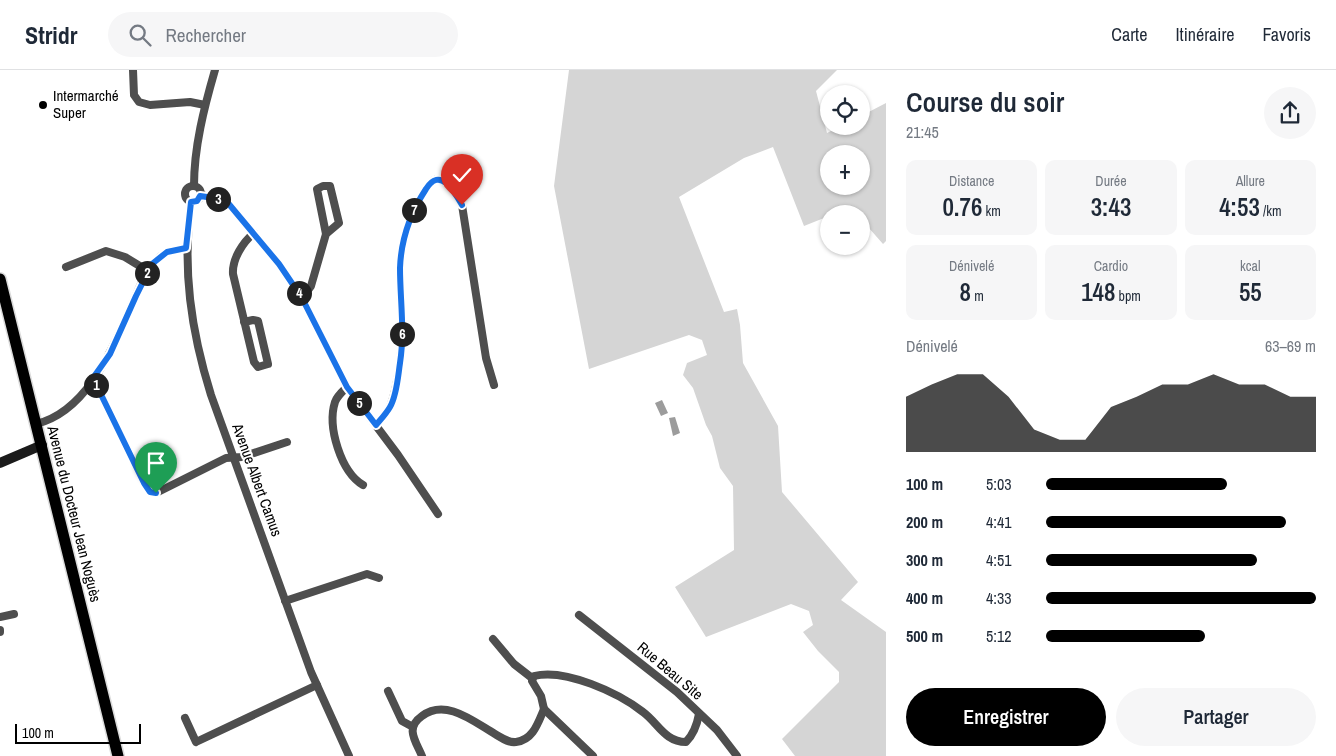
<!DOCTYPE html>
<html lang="fr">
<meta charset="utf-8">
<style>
:root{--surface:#fff;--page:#f6f6f7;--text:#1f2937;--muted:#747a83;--line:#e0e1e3;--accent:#000}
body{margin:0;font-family:"Archivo Narrow",sans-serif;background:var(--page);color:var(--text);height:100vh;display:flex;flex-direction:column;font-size:19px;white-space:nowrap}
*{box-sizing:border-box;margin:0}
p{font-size:16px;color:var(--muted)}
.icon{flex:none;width:28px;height:28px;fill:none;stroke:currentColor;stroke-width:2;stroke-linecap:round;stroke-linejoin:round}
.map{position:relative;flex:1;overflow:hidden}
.drawer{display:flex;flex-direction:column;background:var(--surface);width:450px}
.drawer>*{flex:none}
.fabs{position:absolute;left:820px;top:15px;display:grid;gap:10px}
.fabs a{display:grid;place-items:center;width:50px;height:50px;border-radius:50%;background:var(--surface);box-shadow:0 1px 4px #0004;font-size:25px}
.scale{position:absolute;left:15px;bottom:12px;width:126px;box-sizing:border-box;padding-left:5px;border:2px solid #000;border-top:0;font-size:14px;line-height:18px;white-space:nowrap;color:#000;-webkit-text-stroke:4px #fff;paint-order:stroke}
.pin{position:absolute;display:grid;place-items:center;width:42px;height:42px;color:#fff;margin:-51px -21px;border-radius:50% 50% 50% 0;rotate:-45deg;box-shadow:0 0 5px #0007}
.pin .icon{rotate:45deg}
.km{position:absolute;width:25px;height:25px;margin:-12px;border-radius:50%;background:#222;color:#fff;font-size:14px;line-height:25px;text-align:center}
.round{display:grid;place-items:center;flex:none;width:52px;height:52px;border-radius:26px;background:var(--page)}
.overview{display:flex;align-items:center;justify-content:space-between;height:85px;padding:0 20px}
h1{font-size:28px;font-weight:600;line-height:38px}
.stats{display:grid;grid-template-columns:repeat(3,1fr);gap:8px;height:85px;padding:5px 20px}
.stats div{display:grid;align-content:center;border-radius:10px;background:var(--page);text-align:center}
.stats b{font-size:25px;font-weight:600}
.stats small{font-size:14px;font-weight:400}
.stats p{font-size:14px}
.chart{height:140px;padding:10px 20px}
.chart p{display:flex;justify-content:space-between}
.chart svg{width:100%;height:90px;margin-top:5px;fill:var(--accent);opacity:.7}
.action{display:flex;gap:10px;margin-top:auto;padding:10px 20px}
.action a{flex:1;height:58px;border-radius:30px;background:var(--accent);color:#fff;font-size:20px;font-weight:600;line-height:58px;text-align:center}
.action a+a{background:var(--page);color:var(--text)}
ul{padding:0 20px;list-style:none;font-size:16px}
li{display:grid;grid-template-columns:80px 60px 1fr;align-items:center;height:38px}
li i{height:12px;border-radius:6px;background:var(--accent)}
header{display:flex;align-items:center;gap:30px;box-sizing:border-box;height:70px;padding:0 25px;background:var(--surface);border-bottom:1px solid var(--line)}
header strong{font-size:24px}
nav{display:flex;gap:28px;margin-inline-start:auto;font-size:18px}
.search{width:350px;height:45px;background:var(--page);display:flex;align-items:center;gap:12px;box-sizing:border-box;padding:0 18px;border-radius:28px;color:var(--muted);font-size:19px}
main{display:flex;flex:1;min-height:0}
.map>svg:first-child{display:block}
.green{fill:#d5d5d5;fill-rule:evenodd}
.water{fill:#9c9c9c}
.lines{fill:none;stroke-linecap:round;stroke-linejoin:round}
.primary-casing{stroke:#dbdbdb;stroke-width:14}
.street{stroke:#4e4e4e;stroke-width:8}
.secondary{stroke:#1b1b1b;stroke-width:10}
.primary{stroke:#000;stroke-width:11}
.route-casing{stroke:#fff;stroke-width:10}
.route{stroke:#1a73e8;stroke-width:6}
.poi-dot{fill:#000;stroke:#fff;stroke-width:2}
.labels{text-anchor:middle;stroke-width:4;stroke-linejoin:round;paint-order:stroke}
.poi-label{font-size:15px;fill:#000;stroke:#fff;text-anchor:start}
.street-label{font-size:15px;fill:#000;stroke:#fff}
</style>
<header>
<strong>Stridr</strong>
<div class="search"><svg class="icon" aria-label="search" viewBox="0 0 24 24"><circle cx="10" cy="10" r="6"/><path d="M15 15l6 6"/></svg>Rechercher</div>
<nav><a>Carte</a><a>Itinéraire</a><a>Favoris</a></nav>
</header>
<main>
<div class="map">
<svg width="886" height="686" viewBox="0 0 886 686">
<rect width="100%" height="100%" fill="#fff"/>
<!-- green -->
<path class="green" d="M569,0H837L816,21L827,63L841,56H861V46L886,33V171L883,174L861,149V144H857L852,138L836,144H829V146L804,156L773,77L744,88L679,127L724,242L737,239L740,255L743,293L778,356L782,422L858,512L841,530L886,562V686H795L782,669L839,612V602L818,581L803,562L813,555L809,541L791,534L706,567L675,517L734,480L733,416L720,398L712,366L706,355L693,318L683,305L687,293L707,285L702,270L689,265L589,299L554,116ZM829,84H861V116H829Z"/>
<!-- water -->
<g class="water">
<polygon points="662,330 668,343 661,346 655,333"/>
<polygon points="675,347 680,363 673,366 669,348"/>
</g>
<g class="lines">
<!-- primary casing -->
<g class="primary-casing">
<polyline id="primary" points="0,209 118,686"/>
</g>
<!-- street -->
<g class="street">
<polyline points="133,0 134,25 139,32 150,35 190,32 205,35"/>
<path d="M194,116C194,77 204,38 215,0"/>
<circle cx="193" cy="124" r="8"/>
<polyline points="201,125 214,128 228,133 279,194 302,228 347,317 398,385 438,444"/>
<path d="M191,132C182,199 191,261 211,325L311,602L349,686"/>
<polyline points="66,197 106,181 125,187 148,201"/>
<polyline points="302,228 311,216 326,164 317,119 323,116 330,116 331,120 339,153 326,164"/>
<path d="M244,252L253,250L258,251L268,294L258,297L254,292L233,204C232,189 243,172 254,163"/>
<polyline points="93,308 144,413 150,422 156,423 226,388 242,387 287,372"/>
<path d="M347,317C343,321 337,326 335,332C327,357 341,402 363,415"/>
<path d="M36,354C89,341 113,276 133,232C140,216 147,197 161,186C168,180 177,179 186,179"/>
<path d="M376,355C381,349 388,342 391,334C396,321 398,306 400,293C404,261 400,229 400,198C401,169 411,142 426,119C440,95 454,121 462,135L486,288L494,315"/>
<polyline points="285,531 367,504 379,508"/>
<polyline points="579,545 677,622 717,660 737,686"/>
<polyline points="0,547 14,544"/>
<polyline points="0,560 0,562"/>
<polyline points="493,569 514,594 532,608"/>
<polyline points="388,621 402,651 413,657"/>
<polyline points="185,648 196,672 317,615"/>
<path d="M422,686C415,670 405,658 422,646C446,628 474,652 495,664C502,668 508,673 516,672C533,670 538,653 544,639"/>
<path d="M593,686L544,639L541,626L532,611L534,606C565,598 619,623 643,642C658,653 665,672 686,672C694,664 697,655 699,644"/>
</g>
<!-- secondary -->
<polyline class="secondary" points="0,393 42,375"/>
<!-- primary -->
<use href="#primary" class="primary"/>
</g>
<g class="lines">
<!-- route casing -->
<g class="route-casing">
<path id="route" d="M156,423L150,422L144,413L93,308L110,284L136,226L152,194L167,182L186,178L191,132L197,131L200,126L214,128L228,133L279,194L302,228L347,317L376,355C381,349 386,344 390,337C397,325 398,306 400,293C405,261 400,229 400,198C401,170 411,142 426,119C440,96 454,121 462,135"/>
</g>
<!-- route -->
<use href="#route" class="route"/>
</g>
<!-- markers -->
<circle class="poi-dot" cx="43" cy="35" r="5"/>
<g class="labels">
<!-- poi labels -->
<g class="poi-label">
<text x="53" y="31">Intermarché<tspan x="53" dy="17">Super</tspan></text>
</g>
<!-- street labels -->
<g class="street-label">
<text transform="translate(257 410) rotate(70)" y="5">Avenue Albert Camus</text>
<text transform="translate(74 444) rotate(76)" y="5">Avenue du Docteur Jean Noguès</text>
<text transform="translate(670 601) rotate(40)" y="5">Rue Beau Site</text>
</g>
</g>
</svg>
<div class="fabs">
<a><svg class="icon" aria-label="locate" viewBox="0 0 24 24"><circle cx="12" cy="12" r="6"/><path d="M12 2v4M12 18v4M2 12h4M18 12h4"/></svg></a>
<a>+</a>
<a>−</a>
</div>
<div class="scale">100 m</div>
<div class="pin" style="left:156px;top:423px;background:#1e9e55"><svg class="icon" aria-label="arrive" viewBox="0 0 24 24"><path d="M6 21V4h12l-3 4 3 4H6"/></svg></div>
<div class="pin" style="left:462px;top:135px;background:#d93025"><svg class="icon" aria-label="check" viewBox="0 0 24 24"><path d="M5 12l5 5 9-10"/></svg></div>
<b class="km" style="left:96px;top:315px">1</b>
<b class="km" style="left:147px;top:203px">2</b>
<b class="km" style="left:218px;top:129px">3</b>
<b class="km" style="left:299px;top:223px">4</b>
<b class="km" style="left:359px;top:333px">5</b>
<b class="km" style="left:402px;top:264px">6</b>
<b class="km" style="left:414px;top:140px">7</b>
</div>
<section class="drawer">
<div class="overview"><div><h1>Course du soir</h1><p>21:45</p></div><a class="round"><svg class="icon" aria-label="share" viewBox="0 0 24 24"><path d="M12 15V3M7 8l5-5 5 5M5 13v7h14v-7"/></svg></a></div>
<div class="stats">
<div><p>Distance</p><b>0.76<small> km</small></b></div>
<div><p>Durée</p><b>3:43</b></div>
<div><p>Allure</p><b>4:53<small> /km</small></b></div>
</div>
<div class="stats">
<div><p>Dénivelé</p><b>8<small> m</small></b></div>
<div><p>Cardio</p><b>148<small> bpm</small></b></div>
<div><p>kcal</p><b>55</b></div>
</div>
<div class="chart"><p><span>Dénivelé</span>63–69 m</p>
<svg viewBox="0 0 160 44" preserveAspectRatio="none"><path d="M0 44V17L10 11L20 6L30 6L40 17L50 33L60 38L70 38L80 22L90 17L100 11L110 11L120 6L130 11L140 11L150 17L160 17V44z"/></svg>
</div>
<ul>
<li><b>100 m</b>5:03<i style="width:67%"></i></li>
<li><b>200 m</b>4:41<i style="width:89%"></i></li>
<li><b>300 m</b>4:51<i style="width:78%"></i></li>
<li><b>400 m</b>4:33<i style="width:100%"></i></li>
<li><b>500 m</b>5:12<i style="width:59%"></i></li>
</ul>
<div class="action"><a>Enregistrer</a><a>Partager</a></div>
</section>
</main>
